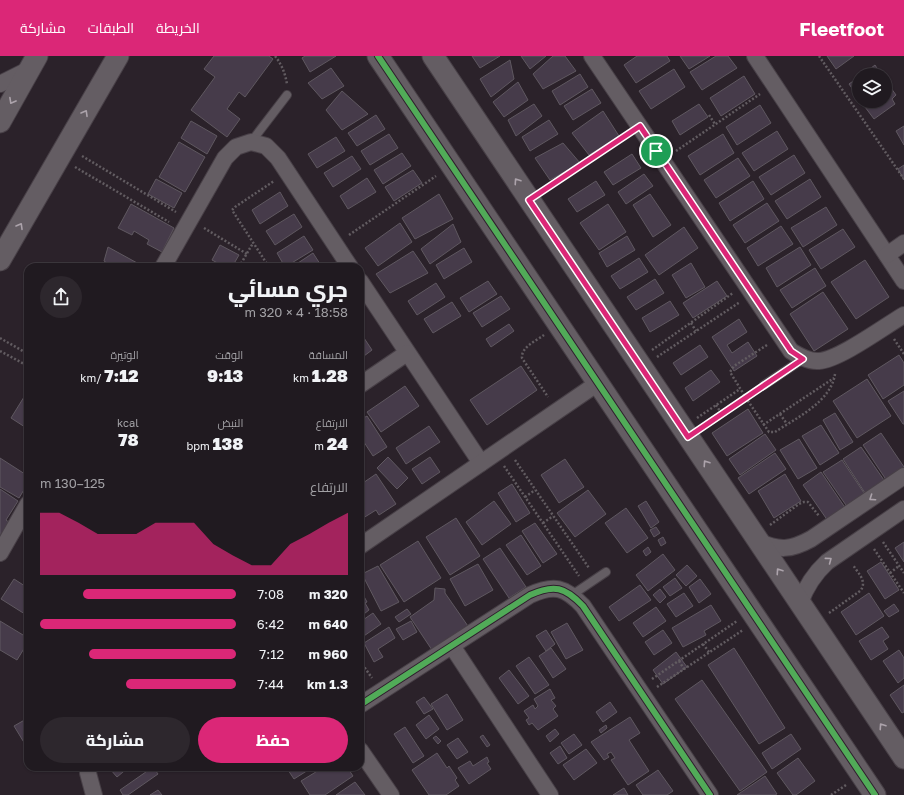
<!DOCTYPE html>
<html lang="ar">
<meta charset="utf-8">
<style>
:root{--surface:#201a20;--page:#2d272d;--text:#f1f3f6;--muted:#a2a1a5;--line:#3d383e;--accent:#db2777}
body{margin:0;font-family:"Golos Text",Cairo,sans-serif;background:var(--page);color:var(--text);direction:rtl;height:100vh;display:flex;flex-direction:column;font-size:15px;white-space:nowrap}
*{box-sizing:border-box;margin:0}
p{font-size:13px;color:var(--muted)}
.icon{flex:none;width:22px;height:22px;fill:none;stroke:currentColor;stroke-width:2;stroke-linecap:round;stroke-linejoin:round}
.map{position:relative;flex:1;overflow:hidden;direction:ltr}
.sheet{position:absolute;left:24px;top:207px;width:340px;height:508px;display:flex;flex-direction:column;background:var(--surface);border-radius:12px;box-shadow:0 1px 3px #0004,0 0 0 1px var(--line);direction:rtl}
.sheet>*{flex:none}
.controls{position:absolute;left:852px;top:12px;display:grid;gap:8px}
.controls a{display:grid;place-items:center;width:40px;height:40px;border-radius:50%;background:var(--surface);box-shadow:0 1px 3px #0004,0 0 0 1px var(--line);font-size:20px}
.pin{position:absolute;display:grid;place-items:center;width:34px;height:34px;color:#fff;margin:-17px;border:2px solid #fff;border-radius:50%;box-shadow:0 1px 4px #0007}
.round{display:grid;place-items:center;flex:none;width:42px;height:42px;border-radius:21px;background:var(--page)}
.head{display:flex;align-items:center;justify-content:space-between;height:68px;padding:0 16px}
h1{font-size:22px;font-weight:800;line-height:30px}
.stats{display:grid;grid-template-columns:repeat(3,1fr);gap:6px;height:68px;padding:4px 16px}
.stats div{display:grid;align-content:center}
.stats b{font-size:17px;font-weight:800}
.stats small{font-size:11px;font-weight:400}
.stats p{font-size:11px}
.chart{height:112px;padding:8px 16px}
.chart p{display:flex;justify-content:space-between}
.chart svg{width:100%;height:72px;margin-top:4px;fill:var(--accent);opacity:.7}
.cta{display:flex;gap:8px;margin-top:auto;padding:8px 16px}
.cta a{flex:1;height:46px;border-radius:24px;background:var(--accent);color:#fff;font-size:16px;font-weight:800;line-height:46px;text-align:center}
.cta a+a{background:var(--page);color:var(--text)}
ul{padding:0 16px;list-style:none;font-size:13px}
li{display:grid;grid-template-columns:64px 48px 1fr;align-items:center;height:30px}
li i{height:10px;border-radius:5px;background:var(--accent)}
header{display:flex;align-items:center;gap:24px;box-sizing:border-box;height:56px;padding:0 20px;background:var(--accent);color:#fff}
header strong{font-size:19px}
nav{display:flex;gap:22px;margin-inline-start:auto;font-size:14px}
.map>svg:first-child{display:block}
.building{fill:#463b4a;stroke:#5f5860}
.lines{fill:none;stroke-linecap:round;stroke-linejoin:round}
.service-casing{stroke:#484047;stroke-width:10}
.minor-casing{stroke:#484047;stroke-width:18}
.tertiary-casing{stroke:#484047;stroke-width:23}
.path{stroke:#625c61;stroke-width:2.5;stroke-dasharray:2 2;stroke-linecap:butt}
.service{stroke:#645d63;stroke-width:8}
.minor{stroke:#645d63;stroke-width:16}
.tertiary{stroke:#645d63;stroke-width:21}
.cycleway-casing{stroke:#2f1e2d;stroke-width:8}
.cycleway{stroke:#51ab58;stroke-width:6}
.oneway{stroke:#aca3ab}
.route-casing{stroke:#fff;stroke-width:8}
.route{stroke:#db2777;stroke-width:5}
</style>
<header>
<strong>Fleetfoot</strong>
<nav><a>الخريطة</a><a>الطبقات</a><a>مشاركة</a></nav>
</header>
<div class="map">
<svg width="904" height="739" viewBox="0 0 904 739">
<rect width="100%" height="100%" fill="#2b222a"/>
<!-- building -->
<g class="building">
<polygon points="214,0 269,0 273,3 245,41 239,36 227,53 240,63 227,81 191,54 215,21 204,13"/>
<polygon points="305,0 336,0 310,16 302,2"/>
<polygon points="472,0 500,0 480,12"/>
<polygon points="521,0 546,0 530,13"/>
<polygon points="553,0 565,0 576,15 543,33 533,18"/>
<polygon points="637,0 667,0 670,5 636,27 624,9"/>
<polygon points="680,0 710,0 689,13"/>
<polygon points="716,0 728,0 737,12 702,34 690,16"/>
<polygon points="827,0 854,0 836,13"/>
<polygon points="510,4 514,23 491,41 480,23"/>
<polygon points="875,9 880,17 878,19 862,19"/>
<polygon points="331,12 344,30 322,43 308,27"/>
<polygon points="674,13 685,31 651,53 639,35"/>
<polygon points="580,18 588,31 560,49 552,35"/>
<polygon points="744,20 755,38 721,60 710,42"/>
<polygon points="859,21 859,40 858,41 849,28"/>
<polygon points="518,26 528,44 504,61 493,46"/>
<polygon points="891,32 896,39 892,43 895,48 874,63 865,51 873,45 885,45 885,36"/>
<polygon points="592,33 601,47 573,64 564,50"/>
<polygon points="342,35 368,58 342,74 326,54"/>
<polygon points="534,48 542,60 516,80 508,64"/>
<polygon points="699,48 708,61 680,79 672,65"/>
<polygon points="760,49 771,67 737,89 726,71"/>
<polygon points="603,55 619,80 589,99 572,77"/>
<polygon points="376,59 385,73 357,90 348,77"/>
<polygon points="549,64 558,78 530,95 522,81"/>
<polygon points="191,65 217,80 207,98 181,82"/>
<polygon points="904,70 904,89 896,75"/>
<polygon points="777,75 788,93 754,115 742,97"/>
<polygon points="389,78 398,92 370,109 361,95"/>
<polygon points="723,78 734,97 700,119 688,100"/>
<polygon points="336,81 345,95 317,112 308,98"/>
<polygon points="179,86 205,101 185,136 159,121"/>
<polygon points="563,87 580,107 550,124 535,102"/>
<polygon points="402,97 411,110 383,128 374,114"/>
<polygon points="632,98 641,112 613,129 604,116"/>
<polygon points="794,99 805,117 771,139 759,121"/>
<polygon points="352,100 361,113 333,131 324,117"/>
<polygon points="738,102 750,120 716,142 704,124"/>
<polygon points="904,109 904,124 898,113"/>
<polygon points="413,114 422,127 394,145 385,131"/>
<polygon points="644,118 653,130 626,148 618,136"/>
<polygon points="367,122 376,136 348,153 340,140"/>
<polygon points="156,123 182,137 174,152 148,138"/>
<polygon points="810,123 821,141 787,163 775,145"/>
<polygon points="596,125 605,139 577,156 568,143"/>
<polygon points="753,125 764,143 730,165 719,147"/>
<polygon points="280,136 288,150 260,168 252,154"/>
<polygon points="439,138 453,163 415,183 402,162"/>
<polygon points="650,138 671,169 653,181 633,149"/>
<polygon points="767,147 779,165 745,187 733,169"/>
<polygon points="131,148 174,172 162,196 147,188 149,184 134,175 132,179 118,172"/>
<polygon points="608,148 626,176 599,194 580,167"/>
<polygon points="826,151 837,169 803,191 791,172"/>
<polygon points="294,158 302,171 275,189 266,175"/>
<polygon points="400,167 412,186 378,210 365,192"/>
<polygon points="453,168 461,186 430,208 421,193"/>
<polygon points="781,170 793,188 758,210 747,192"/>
<polygon points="684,171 698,192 659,219 645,199"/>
<polygon points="843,173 855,191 821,213 809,194"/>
<polygon points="304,180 313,194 285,211 277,197"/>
<polygon points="627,180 635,194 607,211 599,197"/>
<polygon points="220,189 239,199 232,211 225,211 212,204"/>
<polygon points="108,191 139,208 137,211 113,211 104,205"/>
<polygon points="800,191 811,209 777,231 766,212"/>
<polygon points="464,192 472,206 444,223 436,209"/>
<polygon points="413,195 428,217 390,237 376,218"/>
<polygon points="313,197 322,211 292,211"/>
<polygon points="639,202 648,216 620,233 611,220"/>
<polygon points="865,204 889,241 856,263 831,226"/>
<polygon points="691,207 705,231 686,242 672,219"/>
<polygon points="815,212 826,230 792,252 780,234"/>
<polygon points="655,223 664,237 636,254 627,241"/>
<polygon points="488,225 497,238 469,256 460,242"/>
<polygon points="717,225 727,240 693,262 683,247"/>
<polygon points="436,227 445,241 417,259 408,245"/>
<polygon points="823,236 848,273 814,295 790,258"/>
<polygon points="501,240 510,253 482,271 473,257"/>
<polygon points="670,245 679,259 650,276 642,262"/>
<polygon points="452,246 461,260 433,277 424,263"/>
<polygon points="739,263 747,276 727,289 732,297 748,286 757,300 734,315 712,281"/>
<polygon points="509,268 514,275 491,291 486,283"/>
<polygon points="360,276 372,294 360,303"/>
<polygon points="700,289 708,301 681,319 673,307"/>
<polygon points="899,299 904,307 904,329 883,343 868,319"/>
<polygon points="521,310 537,334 487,369 470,344"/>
<polygon points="711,314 720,326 693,345 685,332"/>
<polygon points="867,323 891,360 857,382 833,345"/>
<polygon points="405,330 419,350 381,376 367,356"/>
<polygon points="904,335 904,368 903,368 888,345"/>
<polygon points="24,341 28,343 28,373 11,362"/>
<polygon points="748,353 763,377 727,400 712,377"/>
<polygon points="835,357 853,386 840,394 823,364"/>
<polygon points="367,360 387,391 373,400 360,380 360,364"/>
<polygon points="821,369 839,397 820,409 802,380"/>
<polygon points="429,370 440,386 406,408 396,392"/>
<polygon points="881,377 904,411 904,414 887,425 863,389"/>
<polygon points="765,378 776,394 740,419 729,403"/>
<polygon points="799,383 817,412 798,423 780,394"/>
<polygon points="861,391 886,427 867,440 843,403"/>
<polygon points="775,397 786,413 749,438 738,422"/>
<polygon points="388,401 408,422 397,433 377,412"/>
<polygon points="430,401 440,416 422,428 412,413"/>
<polygon points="0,402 28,420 28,427 19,442 0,431"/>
<polygon points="565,403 584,431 559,447 541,419"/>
<polygon points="842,404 866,440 848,452 823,416"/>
<polygon points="821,416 846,453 828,465 803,429"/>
<polygon points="376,418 396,448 379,459 376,454 360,464 360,429"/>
<polygon points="785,418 801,445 774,462 758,435"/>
<polygon points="512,428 530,457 516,466 498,437"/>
<polygon points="0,433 18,445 6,464 10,467 0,482"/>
<polygon points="588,434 606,458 575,481 557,457"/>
<polygon points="494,445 511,468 482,489 466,466"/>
<polygon points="646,445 659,466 651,472 638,450"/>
<polygon points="626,452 648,482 627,497 605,467"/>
<polygon points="456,462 480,500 450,519 426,481"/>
<polygon points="535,467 557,498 543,507 522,475"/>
<polygon points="656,471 660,477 654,481 650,474"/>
<polygon points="521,479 541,510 527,519 506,489"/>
<polygon points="663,481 666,487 661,490 658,484"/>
<polygon points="418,485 441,522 404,546 380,509"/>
<polygon points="904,486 904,506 895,492"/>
<polygon points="648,491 651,496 646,500 643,495"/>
<polygon points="500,492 526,531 509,542 483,503"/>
<polygon points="663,498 675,514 648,535 636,519"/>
<polygon points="881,506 899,534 885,543 867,515"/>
<polygon points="478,508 493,534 465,550 450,523"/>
<polygon points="687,509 697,520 686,530 676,519"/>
<polygon points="378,510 399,546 381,555 362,518"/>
<polygon points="675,522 682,532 670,540 663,531"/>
<polygon points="14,523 28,532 28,560 1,543"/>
<polygon points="700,523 711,538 699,547 689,531"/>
<polygon points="640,529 651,544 619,565 609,551"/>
<polygon points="435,532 445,533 445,537 470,573 434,597 410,561 434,544"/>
<polygon points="360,533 367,546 365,547 369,554 360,561"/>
<polygon points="660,533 666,541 660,547 653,539"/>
<polygon points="684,537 693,550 676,561 667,548"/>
<polygon points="869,537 884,560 856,579 841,556"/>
<polygon points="894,548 899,555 889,561 884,555"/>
<polygon points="711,549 721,565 704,575 706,579 683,591 672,572"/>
<polygon points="656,551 666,565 643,581 633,567"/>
<polygon points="407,553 411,558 399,566 395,561"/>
<polygon points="373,557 381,568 361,582 360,580 360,566"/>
<polygon points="0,565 28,582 28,586 17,604 0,594"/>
<polygon points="411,565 417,576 403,584 396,573"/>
<polygon points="567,567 583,594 566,603 551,576"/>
<polygon points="389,571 395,582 378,593 383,601 374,606 364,587"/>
<polygon points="882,571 889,581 883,585 888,593 871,604 859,585"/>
<polygon points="546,574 555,588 546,595 536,580"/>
<polygon points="663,574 672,587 654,599 645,586"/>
<polygon points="551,592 566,613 553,622 539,600"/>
<polygon points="734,592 785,672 759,688 708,609"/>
<polygon points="899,594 904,602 904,622 898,627 883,605"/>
<polygon points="676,596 687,611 663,628 653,614"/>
<polygon points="529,601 549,629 535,638 516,610"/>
<polygon points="509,614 529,640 518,648 499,622"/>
<polygon points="702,624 767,716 740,735 675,643"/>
<polygon points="904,629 904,656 902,657 890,639"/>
<polygon points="550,633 555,642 551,644 556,650 553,653 558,660 538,674 532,667 529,669 526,664 529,662 524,655 533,649 535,653 538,650 534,643"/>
<polygon points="447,638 463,664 447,674 431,648"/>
<polygon points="424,641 433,653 424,658 416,646"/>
<polygon points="610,646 617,656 603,666 596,656"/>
<polygon points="429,659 439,673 426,683 416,669"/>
<polygon points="630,661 640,677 629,684 649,715 628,729 611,704 615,702 611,696 607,698 609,701 604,704 591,686"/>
<polygon points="28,662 28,693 14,670"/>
<polygon points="606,669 607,672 601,677 599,674"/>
<polygon points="405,671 424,700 413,707 394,678"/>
<polygon points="555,673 559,678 550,686 546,680"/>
<polygon points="574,678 582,689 569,698 561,687"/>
<polygon points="791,678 801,693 772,713 762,697"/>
<polygon points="483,679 490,689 487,691 480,681"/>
<polygon points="436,680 441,685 438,688 433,682"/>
<polygon points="458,682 468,696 457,703 447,689"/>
<polygon points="560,690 567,702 558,708 550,697"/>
<polygon points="586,693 597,707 574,724 563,709"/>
<polygon points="437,697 447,712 449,710 457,722 455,724 459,730 446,739 429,739 412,714"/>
<polygon points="487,701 489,706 487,707 491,713 469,728 458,712 470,705 473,710"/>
<polygon points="798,702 815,725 796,739 793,739 777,717"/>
<polygon points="113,711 129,711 117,721 110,713"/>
<polygon points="153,711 158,718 128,739 123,739 120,734"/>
<polygon points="286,711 313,711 294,723"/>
<polygon points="324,711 347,711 353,720 325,739 310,739 301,725"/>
<polygon points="658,714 673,735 667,739 643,739 636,729"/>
<polygon points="765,720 777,738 775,739 737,739"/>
<polygon points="355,726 365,739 336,739"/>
<polygon points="624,732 628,739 613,739"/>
<polygon points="158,734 162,739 150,739"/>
</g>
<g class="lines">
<!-- service casing -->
<g class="service-casing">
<g id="service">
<polyline points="251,86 287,39"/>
<polyline points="764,329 803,303"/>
<polyline points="572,539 606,516"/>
</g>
</g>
<!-- minor casing -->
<g class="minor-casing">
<g id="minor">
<path d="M592,0L791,295C799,300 809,306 819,305C839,304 885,270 904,259"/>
<polyline points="755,0 904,225"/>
<polyline points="0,28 30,13"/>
<polyline points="887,199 904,187"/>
<polyline points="163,211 225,102 236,91 251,86 266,90 278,102 350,211"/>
<polyline points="360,225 481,407"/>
<polyline points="360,329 407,297"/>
<path d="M758,485C779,495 791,494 811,483L904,420"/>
<polyline points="360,490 598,327"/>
<polyline points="0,497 28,448"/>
<path d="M800,547C806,530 814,518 827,506L904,453"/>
<polyline points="452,590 550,739"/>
<path d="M360,649L530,539C554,528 565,531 583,550L710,739"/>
<polyline points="360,694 391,739"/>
<polyline points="89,711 88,717 94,739"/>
</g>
</g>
<!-- tertiary casing -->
<g class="tertiary-casing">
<g id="tertiary">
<polyline points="378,0 875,739"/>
<polyline points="433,0 904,702"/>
<polyline points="0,66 37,0"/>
<polyline points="0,204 118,0"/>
</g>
</g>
<!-- path -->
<g class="path">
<path d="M275,0C282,9 285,17 287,28"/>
<polyline points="819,0 904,123"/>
<polyline points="709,59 715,68"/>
<polyline points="676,95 760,38"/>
<polyline points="82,100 176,156"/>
<polyline points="75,111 169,166"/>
<polyline points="545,134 627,79"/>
<polyline points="204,172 247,198"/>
<polyline points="349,179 436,120"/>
<polyline points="239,211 253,187"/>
<polyline points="269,211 232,154 235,151 274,125"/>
<polyline points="691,267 696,275"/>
<path d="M544,279C536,285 521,291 522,302L548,341"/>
<polyline points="0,282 28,298"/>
<polyline points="894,283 904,298"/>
<path d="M767,289L734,310L730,316L746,342L769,376H775C796,362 831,346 835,318"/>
<polyline points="652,294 733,237"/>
<polyline points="0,295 28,310"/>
<polyline points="657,301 740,246"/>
<polyline points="716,349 722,358"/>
<polyline points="780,358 787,368"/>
<polyline points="697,362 740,333"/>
<polyline points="763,369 834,322"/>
<polyline points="704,371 754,336"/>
<polyline points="515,404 589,512"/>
<polyline points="504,410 579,520"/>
<polyline points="525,441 535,434"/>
<polyline points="543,467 553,460"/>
<polyline points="770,469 799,448 804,446 808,446 819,460"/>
<polyline points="883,486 904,517"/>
<polyline points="874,493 904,537"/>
<polyline points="890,517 899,510"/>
<path d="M829,557L860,535C868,526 858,517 853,509"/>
<polyline points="703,588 709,596"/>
<polyline points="360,605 372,622"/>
<polyline points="679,605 684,613"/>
<polyline points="652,623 737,565"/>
<polyline points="657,631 743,574"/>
<polyline points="831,739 846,729"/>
</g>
<!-- service -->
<use href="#service" class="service"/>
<!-- minor -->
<use href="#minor" class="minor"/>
<!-- tertiary -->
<use href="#tertiary" class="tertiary"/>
<!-- cycleway casing -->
<g class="cycleway-casing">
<g id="cycleway">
<polyline points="378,0 875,739"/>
<path d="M360,649L530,539C554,528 565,531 583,550L710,739"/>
</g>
</g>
<!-- cycleway -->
<use href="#cycleway" class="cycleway"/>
</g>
<!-- one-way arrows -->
<defs><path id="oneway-chevron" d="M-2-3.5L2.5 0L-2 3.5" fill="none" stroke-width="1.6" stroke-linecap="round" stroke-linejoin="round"/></defs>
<g class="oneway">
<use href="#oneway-chevron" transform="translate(12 45) rotate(119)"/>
<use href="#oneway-chevron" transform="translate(85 57) rotate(-60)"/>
<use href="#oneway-chevron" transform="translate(517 125) rotate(-124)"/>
<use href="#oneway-chevron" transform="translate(20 170) rotate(-60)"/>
<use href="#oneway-chevron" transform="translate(706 407) rotate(-124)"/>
<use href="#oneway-chevron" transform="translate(872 442) rotate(146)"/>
<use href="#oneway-chevron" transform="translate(829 504) rotate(-37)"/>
<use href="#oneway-chevron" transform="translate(779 515) rotate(-124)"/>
<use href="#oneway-chevron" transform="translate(882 670) rotate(-124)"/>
</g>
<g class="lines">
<!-- route casing -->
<g class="route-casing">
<polygon id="route" points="640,70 791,295 803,303 688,381 529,144"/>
</g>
<!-- route -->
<use href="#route" class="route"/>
</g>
</svg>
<div class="controls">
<a><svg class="icon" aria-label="layers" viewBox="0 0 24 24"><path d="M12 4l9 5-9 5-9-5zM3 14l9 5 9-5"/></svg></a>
</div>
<div class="pin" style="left:656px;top:95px;background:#1e9e55"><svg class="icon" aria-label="arrive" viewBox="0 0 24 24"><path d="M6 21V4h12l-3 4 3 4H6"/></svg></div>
<section class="sheet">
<div class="head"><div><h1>جري مسائي</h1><p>18:58 · 4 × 320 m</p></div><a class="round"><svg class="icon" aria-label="share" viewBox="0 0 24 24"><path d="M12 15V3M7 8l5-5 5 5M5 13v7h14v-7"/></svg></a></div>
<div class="stats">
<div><p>المسافة</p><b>1.28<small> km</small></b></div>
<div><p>الوقت</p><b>9:13</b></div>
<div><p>الوتيرة</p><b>7:12<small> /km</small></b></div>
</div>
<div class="stats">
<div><p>الارتفاع</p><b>24<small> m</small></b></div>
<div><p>النبض</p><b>138<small> bpm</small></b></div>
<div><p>kcal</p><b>78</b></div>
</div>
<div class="chart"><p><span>الارتفاع</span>125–130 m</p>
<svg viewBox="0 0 160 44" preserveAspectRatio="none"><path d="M0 44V6L10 6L20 12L30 19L40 19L50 19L60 12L70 12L80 12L90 25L100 32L110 38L120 38L130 25L140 19L150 12L160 6V44z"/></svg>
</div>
<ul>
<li><b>320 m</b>7:08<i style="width:78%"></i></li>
<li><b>640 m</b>6:42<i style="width:100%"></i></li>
<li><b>960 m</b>7:12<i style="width:75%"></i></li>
<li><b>1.3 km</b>7:44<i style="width:56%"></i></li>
</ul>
<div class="cta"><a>حفظ</a><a>مشاركة</a></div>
</section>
</div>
